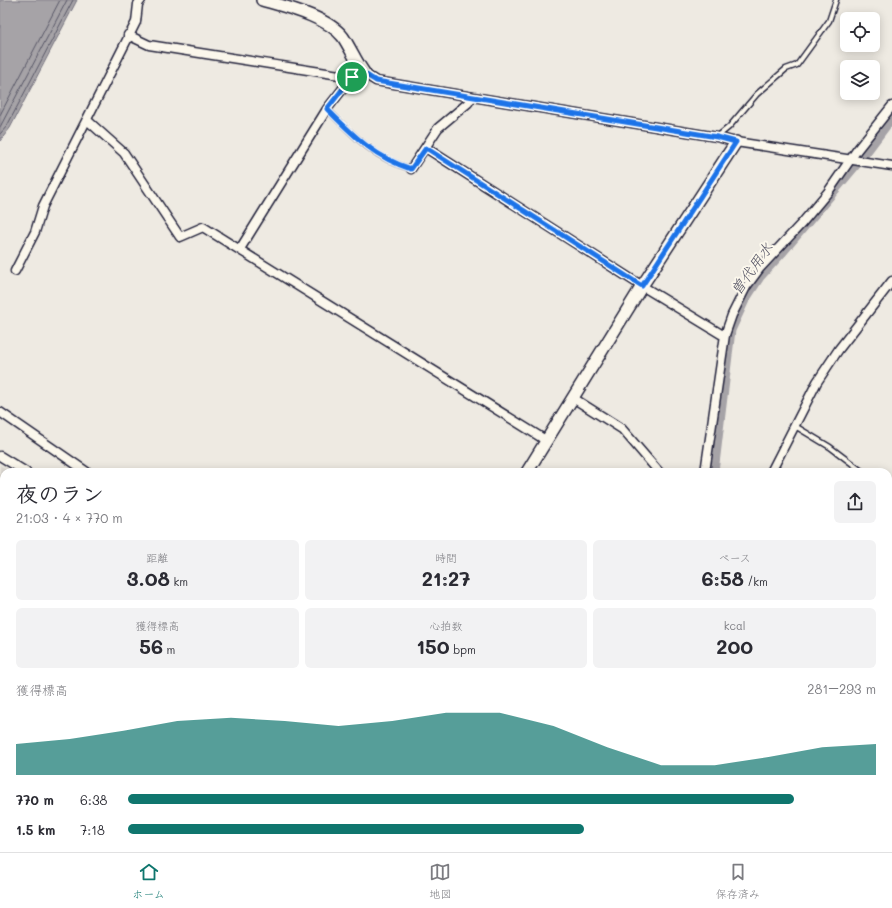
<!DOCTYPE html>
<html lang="ja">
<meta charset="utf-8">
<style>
:root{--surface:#fff;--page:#f2f2f3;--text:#2b2b33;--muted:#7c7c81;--line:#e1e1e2;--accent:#0f766e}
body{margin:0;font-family:Mali,"Klee One",sans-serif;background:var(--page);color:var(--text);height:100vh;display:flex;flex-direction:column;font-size:15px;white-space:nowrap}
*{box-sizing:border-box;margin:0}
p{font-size:13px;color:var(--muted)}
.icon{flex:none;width:22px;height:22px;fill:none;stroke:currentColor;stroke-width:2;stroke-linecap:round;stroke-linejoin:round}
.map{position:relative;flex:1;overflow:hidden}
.drawer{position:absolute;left:0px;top:468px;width:892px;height:384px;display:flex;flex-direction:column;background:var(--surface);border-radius:12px 12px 0 0;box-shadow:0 2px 10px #0003}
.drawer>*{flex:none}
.buttons{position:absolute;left:840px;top:12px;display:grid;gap:8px}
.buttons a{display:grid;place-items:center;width:40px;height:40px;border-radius:6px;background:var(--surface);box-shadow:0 2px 10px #0003;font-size:20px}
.pin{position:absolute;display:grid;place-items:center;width:34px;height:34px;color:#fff;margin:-17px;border:2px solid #fff;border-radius:50%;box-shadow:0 1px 4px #0007}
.round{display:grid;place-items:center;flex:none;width:42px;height:42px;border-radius:6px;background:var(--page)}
.head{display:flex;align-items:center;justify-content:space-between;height:68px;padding:0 16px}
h1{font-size:22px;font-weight:800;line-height:30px}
.figures{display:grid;grid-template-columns:repeat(3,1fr);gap:6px;height:68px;padding:4px 16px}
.figures div{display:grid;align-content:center;border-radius:6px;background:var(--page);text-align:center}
.figures b{font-size:20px;font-weight:800}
.figures small{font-size:11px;font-weight:400}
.figures p{font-size:11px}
.chart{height:112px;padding:8px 16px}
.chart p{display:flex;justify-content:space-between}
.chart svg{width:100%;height:72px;margin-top:4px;fill:var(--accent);opacity:.7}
ul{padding:0 16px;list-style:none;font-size:13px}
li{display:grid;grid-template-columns:64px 48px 1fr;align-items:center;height:30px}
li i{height:10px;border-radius:5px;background:var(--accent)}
.tab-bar{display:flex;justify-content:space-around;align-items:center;height:56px;border-top:1px solid var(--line);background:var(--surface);font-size:11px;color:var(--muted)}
.tab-bar a{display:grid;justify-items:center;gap:2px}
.tab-bar .active{color:var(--accent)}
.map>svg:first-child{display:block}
.built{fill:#dfdbd5}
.green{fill:#d0cdc9;stroke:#797882}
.water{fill:#a6a3a7;stroke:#716f7c}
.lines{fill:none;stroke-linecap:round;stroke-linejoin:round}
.shore{stroke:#575666;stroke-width:1}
.canal{stroke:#a6a3a7;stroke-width:9}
.lane-casing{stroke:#22223b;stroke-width:7}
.street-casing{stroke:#22223b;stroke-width:11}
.secondary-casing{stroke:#22223b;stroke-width:14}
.highway-casing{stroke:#22223b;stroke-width:18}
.lane{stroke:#fbf7ec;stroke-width:4}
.street{stroke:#fbf7ec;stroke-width:8}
.secondary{stroke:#fbf7ec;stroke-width:11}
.highway{stroke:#fbf7ec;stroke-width:15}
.route-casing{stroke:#fff;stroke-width:8}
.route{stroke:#1a73e8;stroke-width:5}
.labels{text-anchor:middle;stroke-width:4;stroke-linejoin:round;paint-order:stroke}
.water-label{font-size:15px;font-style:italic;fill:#575666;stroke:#fbf7ec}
</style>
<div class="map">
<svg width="892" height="852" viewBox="0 0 892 852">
<rect width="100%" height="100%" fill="#eeeae2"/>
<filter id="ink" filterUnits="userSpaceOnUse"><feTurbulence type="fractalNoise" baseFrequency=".025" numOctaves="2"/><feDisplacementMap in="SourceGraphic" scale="8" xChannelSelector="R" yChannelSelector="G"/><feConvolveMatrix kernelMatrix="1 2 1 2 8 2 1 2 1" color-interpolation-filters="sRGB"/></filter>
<g filter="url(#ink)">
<!-- built -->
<polygon class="built" points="0,465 11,472 4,472 4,709 0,706"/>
<!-- green -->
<g class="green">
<polygon points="892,703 892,825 888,828 888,705"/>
<polygon points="771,848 867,848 862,852 769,852"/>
</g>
<!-- water -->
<polygon class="water" points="0,0 77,0 10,128 0,141"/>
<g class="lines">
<!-- shore -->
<g class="shore">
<polyline points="0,115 60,0"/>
<polyline points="0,127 67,0"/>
<polyline points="0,134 7,126 73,0"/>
</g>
<!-- canal -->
<g class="canal">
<polyline points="714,472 731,330 745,300 760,277 782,253 862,158 892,118"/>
<polyline points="514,852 518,848"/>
</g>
<!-- lane casing -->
<g class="lane-casing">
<g id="lane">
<path d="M327,109C354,136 374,158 411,169"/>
<polyline points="717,137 729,127 757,94 786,69 797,65 829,21 836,0"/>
<polyline points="795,426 830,447 863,472"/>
<polyline points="888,491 892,494"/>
</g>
</g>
<!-- street casing -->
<g class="street-casing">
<g id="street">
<polyline points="128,35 149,45 352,77 365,74 376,81 717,137 736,142 892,166"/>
<polyline points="87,120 124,153 180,237 203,227 211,232 547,441"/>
<polyline points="426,148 642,286 721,334 725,335 732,315 746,287 760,268 802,223 828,192 857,150 892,106"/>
<polyline points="411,169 438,128 468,103 472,97"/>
<polyline points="240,249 327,109 352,77"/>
<polyline points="15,271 35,232 43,206 136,22 138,4 141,0"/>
<polyline points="573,398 622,429 659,472"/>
<polyline points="0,412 87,472"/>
<polyline points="0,456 26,472"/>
<polyline points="705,472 725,335"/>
<polyline points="771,472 817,382 839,349 892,281"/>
<polyline points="888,562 892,567"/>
<polyline points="888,651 892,648"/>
<polyline points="0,718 4,721"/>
<polyline points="548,848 551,852"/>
<polyline points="288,852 291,848"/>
<polyline points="738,852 741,848"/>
</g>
</g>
<!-- secondary casing -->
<g class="secondary-casing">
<g id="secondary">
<path d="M262,0C286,7 328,17 343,37C351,49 356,62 365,74"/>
<polyline points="527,472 642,286 736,142"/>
<polyline points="888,834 892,828"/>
<polyline points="872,852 876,848"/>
</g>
</g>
<!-- highway casing -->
<g class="highway-casing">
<g id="highway">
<polyline points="888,554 892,550"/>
<polyline points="645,852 648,848"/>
</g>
</g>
<!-- lane -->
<use href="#lane" class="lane"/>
<!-- street -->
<use href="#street" class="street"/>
<!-- secondary -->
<use href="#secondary" class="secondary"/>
<!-- highway -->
<use href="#highway" class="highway"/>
</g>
</g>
<g class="lines" filter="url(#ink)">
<!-- route casing -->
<g class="route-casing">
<path id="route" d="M365,74L376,81L717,137L736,142L642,286L426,148L411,169C374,157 354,136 327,109L352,77Z"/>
</g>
<!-- route -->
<use href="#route" class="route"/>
</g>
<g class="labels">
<!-- water labels -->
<g class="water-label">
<text transform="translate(752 269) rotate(-54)" y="5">曽代用水</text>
</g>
</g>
</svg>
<div class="buttons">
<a><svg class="icon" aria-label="locate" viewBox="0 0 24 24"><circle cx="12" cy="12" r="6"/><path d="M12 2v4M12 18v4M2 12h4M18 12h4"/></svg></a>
<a><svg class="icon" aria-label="layers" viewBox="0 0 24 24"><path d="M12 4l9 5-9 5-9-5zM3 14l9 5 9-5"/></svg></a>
</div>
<div class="pin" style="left:352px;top:77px;background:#1e9e55"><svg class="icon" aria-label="arrive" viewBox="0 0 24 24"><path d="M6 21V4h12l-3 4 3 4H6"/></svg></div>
<section class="drawer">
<div class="head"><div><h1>夜のラン</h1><p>21:03 · 4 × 770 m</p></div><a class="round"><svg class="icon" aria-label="share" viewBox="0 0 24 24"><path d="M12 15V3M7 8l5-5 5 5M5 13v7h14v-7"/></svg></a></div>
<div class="figures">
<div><p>距離</p><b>3.08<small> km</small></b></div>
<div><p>時間</p><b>21:27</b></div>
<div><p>ペース</p><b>6:58<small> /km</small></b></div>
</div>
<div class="figures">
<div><p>獲得標高</p><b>56<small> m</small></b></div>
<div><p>心拍数</p><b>150<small> bpm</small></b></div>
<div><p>kcal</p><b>200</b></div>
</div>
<div class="chart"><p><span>獲得標高</span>281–293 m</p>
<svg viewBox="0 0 160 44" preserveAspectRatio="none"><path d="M0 44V25L10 22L20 17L30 11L40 9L50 11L60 14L70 11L80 6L90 6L100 14L110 27L120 38L130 38L140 33L150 27L160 25V44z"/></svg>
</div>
<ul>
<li><b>770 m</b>6:38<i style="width:89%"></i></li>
<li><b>1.5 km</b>7:18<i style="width:61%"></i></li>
</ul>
</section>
</div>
<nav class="tab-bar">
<a class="active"><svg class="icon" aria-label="home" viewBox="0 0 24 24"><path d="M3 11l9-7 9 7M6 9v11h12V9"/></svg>ホーム</a>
<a><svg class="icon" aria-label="map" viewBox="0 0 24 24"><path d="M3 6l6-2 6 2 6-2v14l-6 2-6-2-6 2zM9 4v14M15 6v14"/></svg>地図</a>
<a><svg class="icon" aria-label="saved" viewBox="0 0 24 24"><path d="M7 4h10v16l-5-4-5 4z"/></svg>保存済み</a>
</nav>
